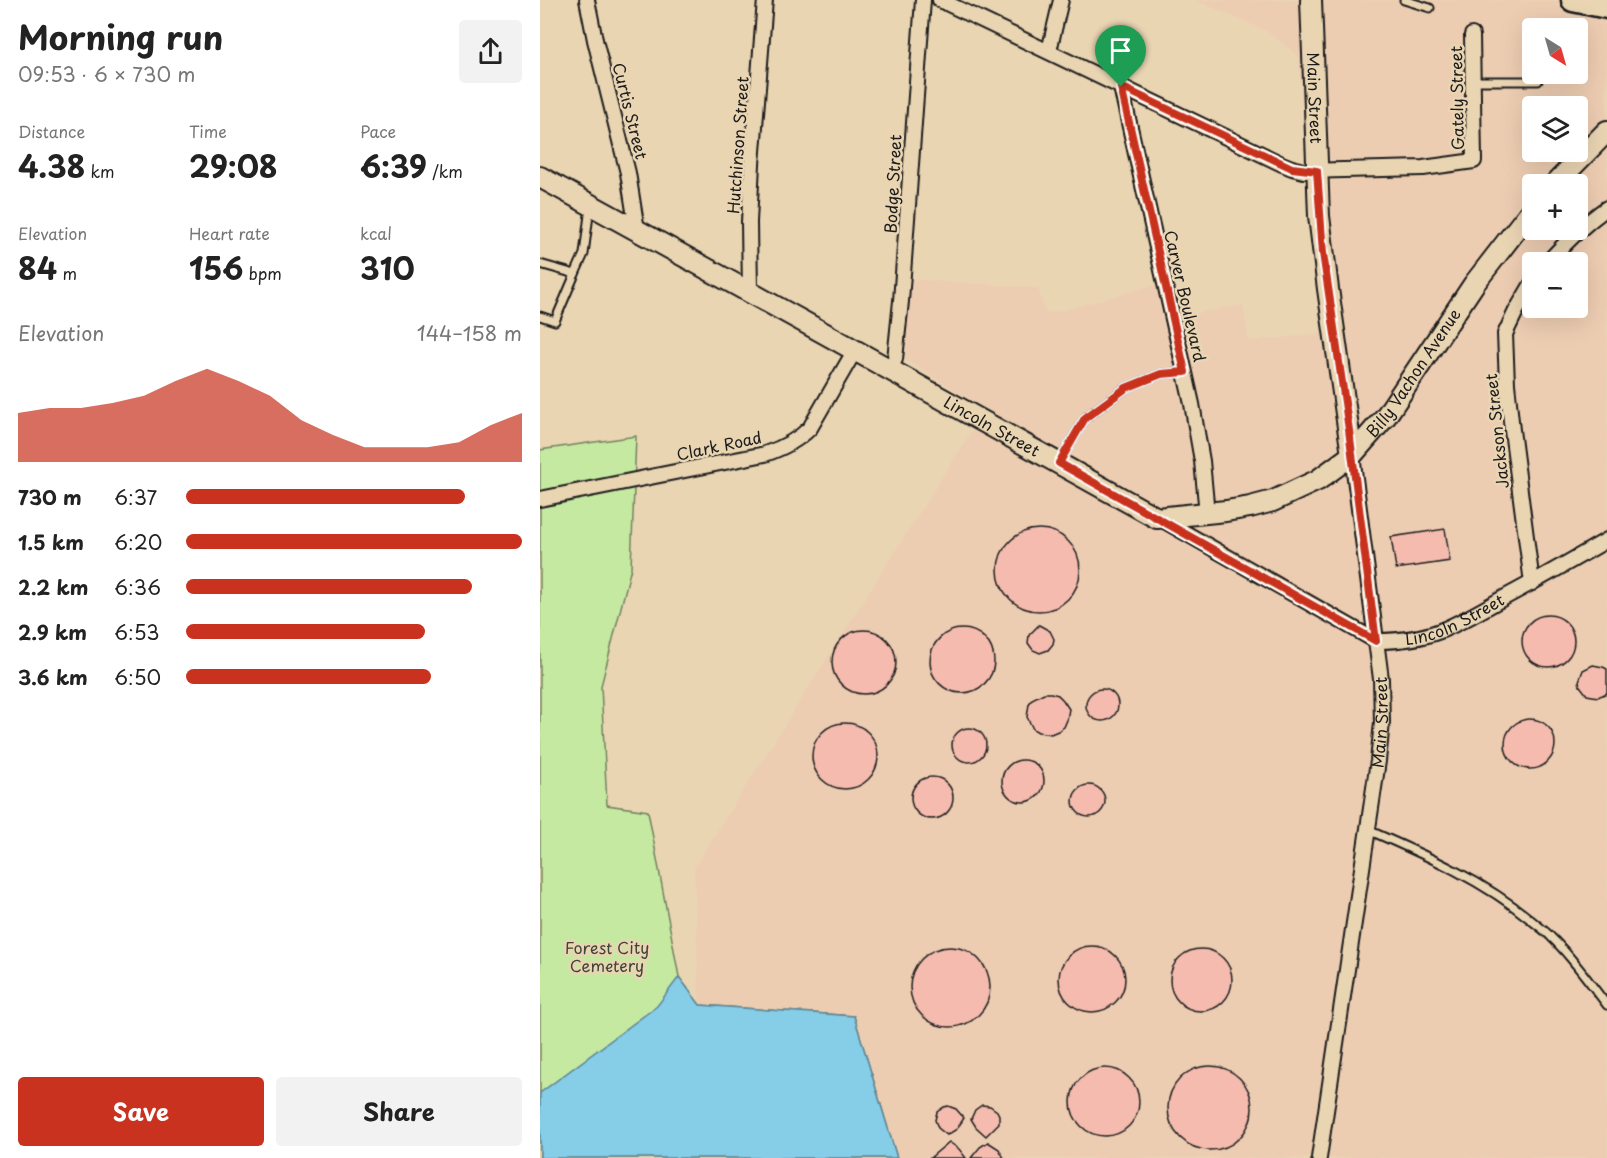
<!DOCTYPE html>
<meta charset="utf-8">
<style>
:root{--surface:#fff;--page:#f2f2f2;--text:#222;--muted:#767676;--accent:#c8321e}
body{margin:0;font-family:"Playpen Sans",sans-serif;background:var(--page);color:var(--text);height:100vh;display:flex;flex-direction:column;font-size:22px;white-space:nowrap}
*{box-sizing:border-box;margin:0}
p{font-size:20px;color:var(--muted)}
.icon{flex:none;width:33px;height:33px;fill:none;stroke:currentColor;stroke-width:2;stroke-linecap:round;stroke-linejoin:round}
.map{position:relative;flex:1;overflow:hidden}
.sheet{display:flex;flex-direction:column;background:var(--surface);width:540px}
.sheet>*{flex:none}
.needle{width:39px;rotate:143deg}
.buttons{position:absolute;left:982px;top:18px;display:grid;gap:12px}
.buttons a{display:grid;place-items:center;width:66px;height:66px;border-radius:6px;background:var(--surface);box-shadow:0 6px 24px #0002;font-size:30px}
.pin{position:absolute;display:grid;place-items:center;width:51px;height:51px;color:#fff;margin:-62px -26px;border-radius:50% 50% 50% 0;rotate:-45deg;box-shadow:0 0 6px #0007}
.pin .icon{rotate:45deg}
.round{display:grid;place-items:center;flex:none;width:63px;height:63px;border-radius:6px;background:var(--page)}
.summary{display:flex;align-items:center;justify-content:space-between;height:102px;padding:0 18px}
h1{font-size:33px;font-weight:700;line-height:45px}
.stats{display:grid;grid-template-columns:repeat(3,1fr);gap:9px;height:102px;padding:6px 18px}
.stats div{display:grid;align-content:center}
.stats b{font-size:30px;font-weight:700}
.stats small{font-size:16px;font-weight:400}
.stats p{font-size:16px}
.chart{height:168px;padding:12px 18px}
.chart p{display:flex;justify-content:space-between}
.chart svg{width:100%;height:108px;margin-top:6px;fill:var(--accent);opacity:.7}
.cta{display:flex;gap:12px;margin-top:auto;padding:12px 18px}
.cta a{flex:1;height:69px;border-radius:6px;background:var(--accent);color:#fff;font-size:24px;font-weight:700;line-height:69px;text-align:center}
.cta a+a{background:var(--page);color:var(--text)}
ul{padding:0 18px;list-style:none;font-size:20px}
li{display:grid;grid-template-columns:96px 72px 1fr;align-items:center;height:45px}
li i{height:15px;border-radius:8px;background:var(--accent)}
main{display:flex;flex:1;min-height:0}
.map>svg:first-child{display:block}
.built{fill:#edcdb2;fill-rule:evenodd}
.green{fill:#c6e9a2;stroke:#71825f;stroke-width:1.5}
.water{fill:#86cde8;stroke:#5c8696;stroke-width:1.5}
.building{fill:#f5bbaf;stroke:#1c1c1c;stroke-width:1.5}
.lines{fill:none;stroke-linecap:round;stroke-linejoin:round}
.lane-casing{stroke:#1c1c1c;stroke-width:11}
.street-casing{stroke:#1c1c1c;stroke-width:18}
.secondary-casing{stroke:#1c1c1c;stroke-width:24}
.primary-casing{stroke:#1c1c1c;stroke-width:27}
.lane{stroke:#ead5b3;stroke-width:7}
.street{stroke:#ead5b3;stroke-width:14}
.secondary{stroke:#ead5b3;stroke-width:20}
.primary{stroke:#ead5b3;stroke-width:22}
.route-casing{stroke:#fff;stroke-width:12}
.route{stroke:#c8321e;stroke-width:8}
.labels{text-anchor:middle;stroke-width:5;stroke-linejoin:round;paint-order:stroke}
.street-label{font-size:16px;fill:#1c1c1c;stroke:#ead5b3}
.park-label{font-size:16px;fill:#3e4537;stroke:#ead5b3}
</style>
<main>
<section class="sheet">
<div class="summary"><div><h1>Morning run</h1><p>09:53 · 6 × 730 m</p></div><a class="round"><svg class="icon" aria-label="share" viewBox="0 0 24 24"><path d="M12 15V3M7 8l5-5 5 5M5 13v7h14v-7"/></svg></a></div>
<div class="stats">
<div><p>Distance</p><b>4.38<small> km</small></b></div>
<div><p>Time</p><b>29:08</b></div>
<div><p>Pace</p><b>6:39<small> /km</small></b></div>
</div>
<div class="stats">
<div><p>Elevation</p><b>84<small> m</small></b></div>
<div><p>Heart rate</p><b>156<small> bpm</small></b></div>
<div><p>kcal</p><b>310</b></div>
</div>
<div class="chart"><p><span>Elevation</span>144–158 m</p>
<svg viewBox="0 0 160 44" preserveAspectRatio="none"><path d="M0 44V24L10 22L20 22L30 20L40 17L50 11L60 6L70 11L80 17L90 27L100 33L110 38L120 38L130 38L140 36L150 29L160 24V44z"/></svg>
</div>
<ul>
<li><b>730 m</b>6:37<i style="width:83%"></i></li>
<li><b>1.5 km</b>6:20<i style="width:100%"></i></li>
<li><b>2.2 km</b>6:36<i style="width:85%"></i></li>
<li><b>2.9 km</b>6:53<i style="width:71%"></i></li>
<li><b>3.6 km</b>6:50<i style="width:73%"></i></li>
</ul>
<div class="cta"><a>Save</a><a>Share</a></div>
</section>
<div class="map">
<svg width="1067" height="1158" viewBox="0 0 1067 1158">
<rect width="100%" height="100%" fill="#ead5b3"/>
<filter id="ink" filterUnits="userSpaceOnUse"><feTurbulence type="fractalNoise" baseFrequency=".0167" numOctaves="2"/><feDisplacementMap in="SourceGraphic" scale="12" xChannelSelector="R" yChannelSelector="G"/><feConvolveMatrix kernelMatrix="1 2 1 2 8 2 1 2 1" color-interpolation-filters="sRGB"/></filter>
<g filter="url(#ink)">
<!-- built -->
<path class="built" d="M655,0H1067V1158H357L314,1016L159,1005L154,867L432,430L454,414L365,360L369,279L498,288L506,313L524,310L618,284L626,318L703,305L709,341L784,333L758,56L726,31ZM993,28H1038V74H993ZM993,106H1038V152H993ZM993,184H1038V230H993ZM993,262H1038V308H993Z"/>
<!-- green -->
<polygon class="green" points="96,436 91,568 61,686 67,805 108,811 139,977 160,1005 314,1016 357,1158 0,1158 0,450"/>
<!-- water -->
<polygon class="water" points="139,977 160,1005 314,1016 357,1158 0,1158 0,1093 117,1006"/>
<!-- building -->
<g class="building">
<polygon points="905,529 910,561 856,569 851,537"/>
<circle cx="499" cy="570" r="41"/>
<circle cx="1008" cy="641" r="26"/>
<polygon points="499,625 510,631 514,639 513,644 508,650 500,653 493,650 488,643 489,635"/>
<circle cx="422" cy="661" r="32"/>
<circle cx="324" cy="662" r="32"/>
<polygon points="1053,665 1063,667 1067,669 1067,693 1058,697 1047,695 1040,686 1039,681 1043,670"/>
<circle cx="562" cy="705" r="16"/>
<polygon points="504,693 511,693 518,695 523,700 529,709 527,720 524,727 518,731 511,734 498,732 493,729 487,717 489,704 492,699"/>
<circle cx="990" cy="744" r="25"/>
<circle cx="305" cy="756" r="33"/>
<circle cx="429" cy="745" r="17"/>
<circle cx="483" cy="781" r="21"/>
<circle cx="392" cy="798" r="21"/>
<circle cx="549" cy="801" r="16"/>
<circle cx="552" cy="979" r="33"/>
<circle cx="410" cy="987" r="40"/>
<circle cx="661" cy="980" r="31"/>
<circle cx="670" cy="1108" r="42"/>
<circle cx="565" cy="1102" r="34"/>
<polygon points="442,1105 450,1106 457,1111 459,1115 459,1123 446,1136 436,1127 431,1119 435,1110"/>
<polygon points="408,1106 416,1109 424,1118 417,1129 407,1135 398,1128 395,1120 397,1112 404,1107"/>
<polygon points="409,1142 419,1149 426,1158 390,1158"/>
<polygon points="448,1142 459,1149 464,1158 431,1158 440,1147"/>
</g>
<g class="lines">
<!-- lane casing -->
<g class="lane-casing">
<g id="lane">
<polyline points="864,0 890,8"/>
<polyline points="933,81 998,81"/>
<polyline points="0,264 35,274 44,254 50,207"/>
<polyline points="0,316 15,321 35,274"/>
<polyline points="520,461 545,418 586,388 621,374 645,372"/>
<path d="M828,830C885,855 943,880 991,920C998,926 1006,931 1012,938C1033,958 1049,982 1067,1005"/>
</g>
</g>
<!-- street casing -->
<g class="street-casing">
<g id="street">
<polyline points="47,0 55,40 88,173 97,230"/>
<polyline points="400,0 742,164 752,168 764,171 883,168 934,161 932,35"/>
<polyline points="509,51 521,0"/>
<polyline points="581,87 652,404 662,461 667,514"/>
<path d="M1008,262C1026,242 1045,223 1067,208"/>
<polyline points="210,292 209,222 212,164 225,0"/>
<polyline points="350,369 355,359 361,301 383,0"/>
<path d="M0,499L225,454C243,448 257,441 270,428L315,350"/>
<path id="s1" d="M619,518L836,641C857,641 879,639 900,631C920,623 939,612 958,601C994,582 1031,561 1067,540"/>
<polyline points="992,583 972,430 967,384 965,334 976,311 993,282"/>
<path id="s2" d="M779,1158L838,761L842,722L841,679L812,455"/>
</g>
</g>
<!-- secondary casing -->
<g class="secondary-casing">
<g id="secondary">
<path id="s3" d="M771,0L779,216L788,289L812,455"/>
<path id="s4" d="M0,177L282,332L617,518L686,511L710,507L733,501L778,480L812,455L846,416L934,284L993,208"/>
<polyline points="1015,184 1067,131"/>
</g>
</g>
<!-- primary casing -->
<g class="primary-casing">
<polyline id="primary" points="1033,0 1067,7"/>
</g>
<!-- lane -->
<use href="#lane" class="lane"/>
<!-- street -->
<use href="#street" class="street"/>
<!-- secondary -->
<use href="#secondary" class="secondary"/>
<!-- primary -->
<use href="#primary" class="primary"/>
</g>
</g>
<g class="lines" filter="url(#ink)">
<!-- route casing -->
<g class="route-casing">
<polygon id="route" points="581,87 752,168 777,171 783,253 809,430 836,641 519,463 545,418 586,388 621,374 645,372"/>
</g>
<!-- route -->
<use href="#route" class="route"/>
</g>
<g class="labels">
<!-- street labels -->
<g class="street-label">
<text dy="6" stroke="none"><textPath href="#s3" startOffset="98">Main Street</textPath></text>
<text transform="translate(917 98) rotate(-91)" y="6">Gately Street</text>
<text transform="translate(90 111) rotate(76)" y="6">Curtis Street</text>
<text transform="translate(198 145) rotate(-86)" y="6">Hutchinson Street</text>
<text transform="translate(353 184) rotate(-87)" y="6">Bodge Street</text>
<text transform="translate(645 296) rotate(77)" y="6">Carver Boulevard</text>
<text dy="6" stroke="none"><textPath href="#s4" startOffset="1017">Billy Vachon Avenue</textPath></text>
<text dy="6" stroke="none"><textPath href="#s4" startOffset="516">Lincoln Street</textPath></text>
<text transform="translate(957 431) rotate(-96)" y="6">Jackson Street</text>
<text transform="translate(179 446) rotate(-12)" y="6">Clark Road</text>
<text dy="6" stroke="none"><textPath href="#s1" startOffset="332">Lincoln Street</textPath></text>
<text dy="6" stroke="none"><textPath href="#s2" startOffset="440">Main Street</textPath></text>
</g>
<!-- park labels -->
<g class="park-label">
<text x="67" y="954">Forest City<tspan x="67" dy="18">Cemetery</tspan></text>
</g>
</g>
</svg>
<div class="buttons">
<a><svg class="needle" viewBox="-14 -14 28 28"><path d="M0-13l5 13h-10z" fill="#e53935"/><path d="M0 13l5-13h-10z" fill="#767676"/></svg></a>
<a><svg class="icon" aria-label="layers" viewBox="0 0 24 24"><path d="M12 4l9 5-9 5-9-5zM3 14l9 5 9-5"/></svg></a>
<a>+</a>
<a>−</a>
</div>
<div class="pin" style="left:581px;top:87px;background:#1e9e55"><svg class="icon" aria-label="arrive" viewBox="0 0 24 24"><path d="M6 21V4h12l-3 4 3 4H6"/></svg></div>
</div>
</main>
